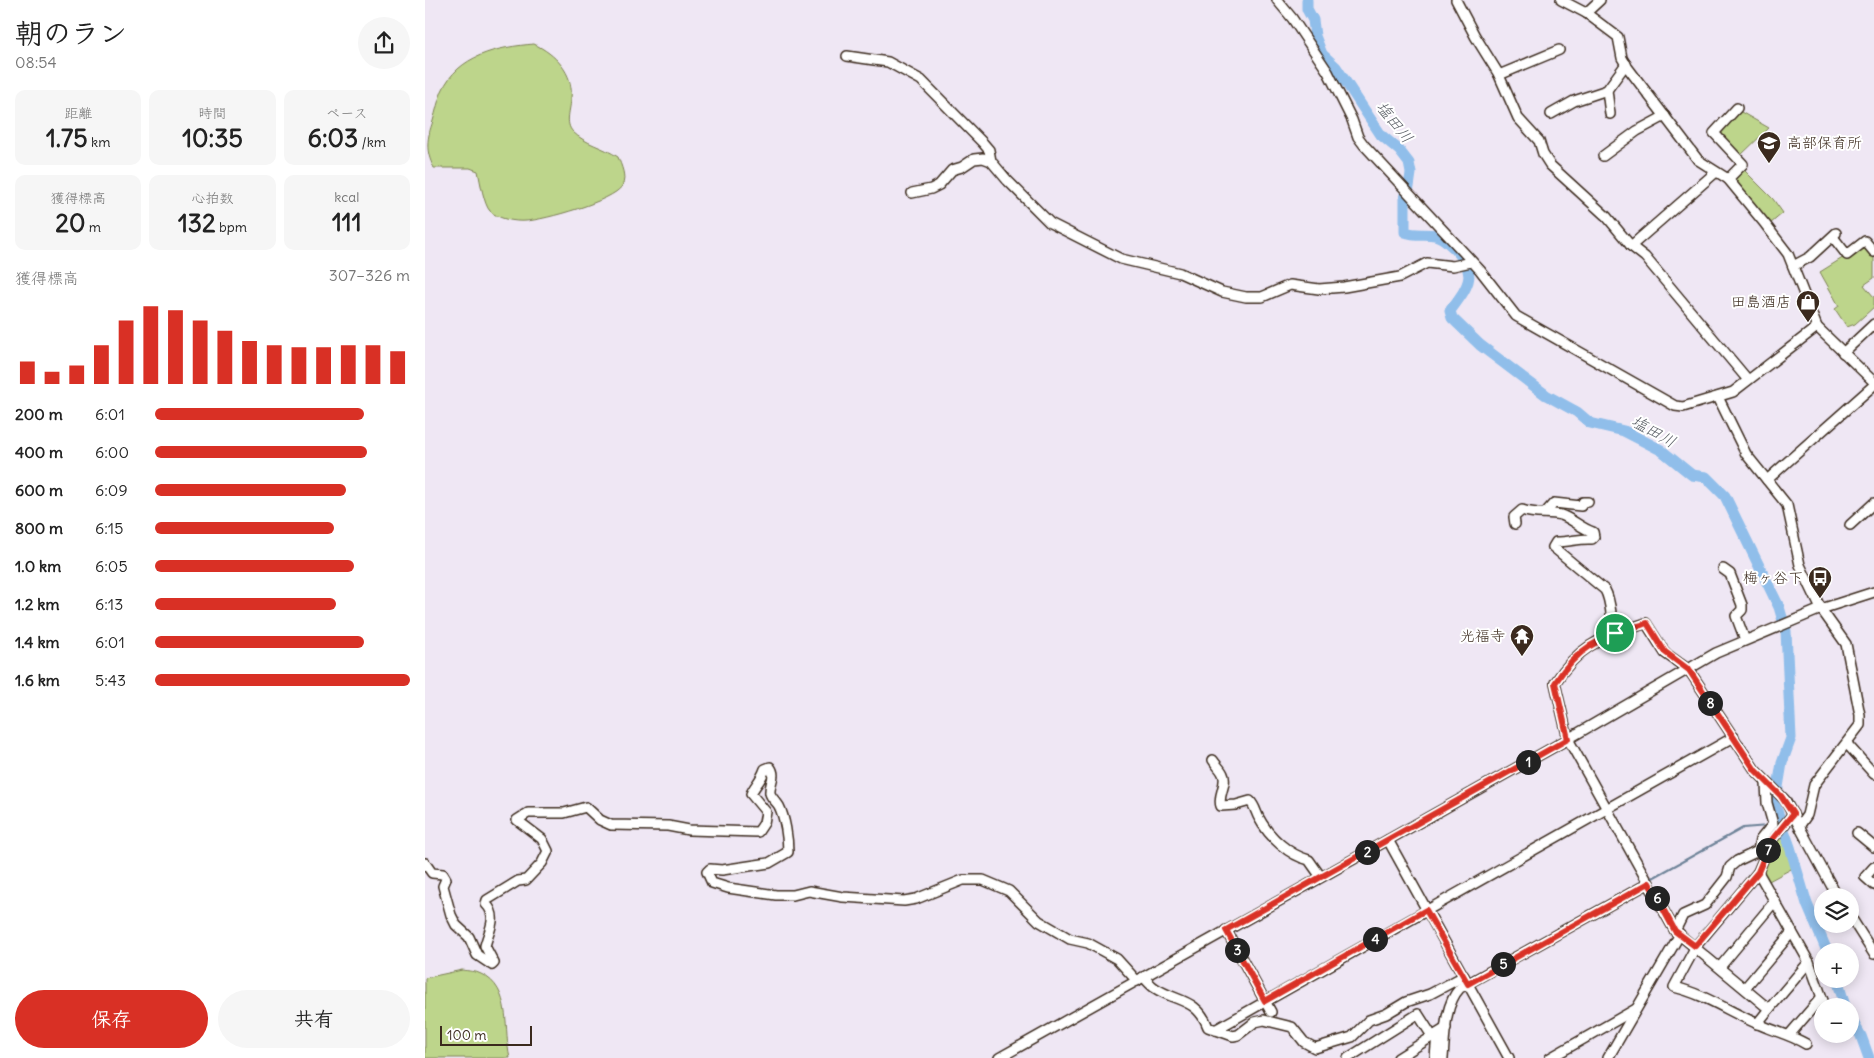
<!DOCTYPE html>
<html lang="ja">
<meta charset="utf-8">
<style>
:root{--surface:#fff;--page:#f6f6f6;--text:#222;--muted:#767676;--accent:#d93025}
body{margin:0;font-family:Delius,"Klee One",sans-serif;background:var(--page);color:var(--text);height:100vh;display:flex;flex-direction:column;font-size:19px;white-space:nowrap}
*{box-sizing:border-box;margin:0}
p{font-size:16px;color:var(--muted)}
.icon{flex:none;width:28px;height:28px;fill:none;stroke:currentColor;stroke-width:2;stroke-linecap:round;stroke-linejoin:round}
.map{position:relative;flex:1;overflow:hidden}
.panel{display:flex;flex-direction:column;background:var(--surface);width:425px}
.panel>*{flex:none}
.fabs{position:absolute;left:1389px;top:888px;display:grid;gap:10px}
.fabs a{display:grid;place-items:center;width:45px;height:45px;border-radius:50%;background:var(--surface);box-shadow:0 2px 12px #0003;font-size:25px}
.scale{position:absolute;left:15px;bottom:12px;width:92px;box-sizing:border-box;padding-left:5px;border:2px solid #3b2a1e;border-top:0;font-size:14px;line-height:18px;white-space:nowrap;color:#3b2a1e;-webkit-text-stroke:4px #fff;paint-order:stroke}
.pin{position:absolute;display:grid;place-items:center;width:42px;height:42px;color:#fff;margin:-21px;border:2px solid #fff;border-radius:50%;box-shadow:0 1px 5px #0007}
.km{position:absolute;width:25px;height:25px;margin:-12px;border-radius:50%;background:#222;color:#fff;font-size:14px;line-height:25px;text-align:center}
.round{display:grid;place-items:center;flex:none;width:52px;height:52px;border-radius:26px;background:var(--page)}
.head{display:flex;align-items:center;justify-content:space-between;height:85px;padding:0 15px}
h1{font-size:28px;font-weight:700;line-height:38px}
.figures{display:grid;grid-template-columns:repeat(3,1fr);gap:8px;height:85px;padding:5px 15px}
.figures div{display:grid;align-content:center;border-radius:10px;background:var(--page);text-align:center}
.figures b{font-size:25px;font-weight:700}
.figures small{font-size:14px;font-weight:400}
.figures p{font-size:14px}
.chart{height:140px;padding:10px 15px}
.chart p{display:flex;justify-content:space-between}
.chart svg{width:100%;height:90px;margin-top:5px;stroke:var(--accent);stroke-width:6}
.button{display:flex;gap:10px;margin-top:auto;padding:10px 15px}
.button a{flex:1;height:58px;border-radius:30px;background:var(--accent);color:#fff;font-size:20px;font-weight:700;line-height:58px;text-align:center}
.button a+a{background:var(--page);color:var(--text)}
ul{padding:0 15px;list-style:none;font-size:16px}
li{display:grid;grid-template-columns:80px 60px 1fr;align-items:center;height:38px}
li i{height:12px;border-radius:6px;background:var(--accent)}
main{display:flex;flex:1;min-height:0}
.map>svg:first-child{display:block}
.green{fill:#bdd58b;stroke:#7c8054}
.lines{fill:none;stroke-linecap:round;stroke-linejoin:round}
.stream{stroke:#6e8398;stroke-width:2}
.river{stroke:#90beea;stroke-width:11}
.minor-casing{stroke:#3b2a1e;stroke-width:12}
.minor{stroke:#fff;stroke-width:9}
.route-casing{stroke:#fff;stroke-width:10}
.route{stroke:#d93025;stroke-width:6}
.labels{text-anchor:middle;stroke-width:4;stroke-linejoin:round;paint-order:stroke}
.poi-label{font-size:15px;fill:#3b2a1e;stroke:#fff;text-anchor:end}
.water-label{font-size:16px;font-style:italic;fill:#595e65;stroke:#fff}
</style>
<main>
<section class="panel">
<div class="head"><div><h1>朝のラン</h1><p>08:54</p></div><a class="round"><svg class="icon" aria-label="share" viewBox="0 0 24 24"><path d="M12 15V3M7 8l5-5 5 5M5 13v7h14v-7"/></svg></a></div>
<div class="figures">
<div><p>距離</p><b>1.75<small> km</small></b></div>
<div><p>時間</p><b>10:35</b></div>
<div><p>ペース</p><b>6:03<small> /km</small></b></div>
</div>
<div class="figures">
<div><p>獲得標高</p><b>20<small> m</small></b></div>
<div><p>心拍数</p><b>132<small> bpm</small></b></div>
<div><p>kcal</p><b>111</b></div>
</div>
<div class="chart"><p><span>獲得標高</span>307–326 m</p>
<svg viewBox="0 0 160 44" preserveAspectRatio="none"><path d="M5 44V33M15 44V38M25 44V35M35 44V25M45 44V13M55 44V6M65 44V8M75 44V13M85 44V18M95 44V23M105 44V25M115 44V26M125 44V26M135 44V25M145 44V25M155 44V28"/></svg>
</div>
<ul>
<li><b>200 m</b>6:01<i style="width:82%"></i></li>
<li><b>400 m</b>6:00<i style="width:83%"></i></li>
<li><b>600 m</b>6:09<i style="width:75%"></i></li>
<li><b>800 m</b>6:15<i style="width:70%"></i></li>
<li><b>1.0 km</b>6:05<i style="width:78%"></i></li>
<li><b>1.2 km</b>6:13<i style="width:71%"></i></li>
<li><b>1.4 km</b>6:01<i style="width:82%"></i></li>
<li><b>1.6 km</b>5:43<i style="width:100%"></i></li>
</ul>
<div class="button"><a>保存</a><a>共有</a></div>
</section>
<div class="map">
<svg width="1449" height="1058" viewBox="0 0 1449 1058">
<rect width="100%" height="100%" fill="#efe7f4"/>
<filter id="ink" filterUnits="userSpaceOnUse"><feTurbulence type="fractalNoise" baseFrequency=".02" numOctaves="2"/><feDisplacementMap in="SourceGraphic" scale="10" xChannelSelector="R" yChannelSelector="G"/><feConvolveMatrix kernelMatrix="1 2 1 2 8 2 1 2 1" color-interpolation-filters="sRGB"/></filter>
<g filter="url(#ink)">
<!-- green -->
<g class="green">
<path d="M109,44C130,54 149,73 146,98C146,109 139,123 148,132C160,144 179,147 193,157C196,165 202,177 197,186C188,201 119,220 101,221C90,222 73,219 65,211C59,205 55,180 53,171L45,168H9C0,151 2,138 8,121C11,111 13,100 17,91C33,55 73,47 109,44Z"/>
<polygon points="1316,112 1344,128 1314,157 1293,133 1310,114"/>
<polygon points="1317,168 1348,199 1358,213 1345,224 1308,179"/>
<polygon points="1440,244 1449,256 1449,278 1439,285 1449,297 1449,307 1430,324 1422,327 1410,309 1414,306 1395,272"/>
<polygon points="1358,834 1368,868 1342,882 1336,872 1348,842"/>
<path d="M37,970C43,971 51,971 56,974C88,988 78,1031 85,1058H0V978Z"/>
</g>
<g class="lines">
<!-- stream -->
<polyline class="stream" points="1224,880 1318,828 1343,826"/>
<!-- river -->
<g class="river">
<path d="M882,0V9L888,20L890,36L897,54L911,67L956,135L974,150L984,163L986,173L984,187L980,194V232C991,236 1000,233 1010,235C1019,237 1023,243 1029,248C1054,274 1044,285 1025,311L1027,318L1055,345L1121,395L1152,412L1165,423L1199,431L1236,450L1267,475L1281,477L1300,496L1354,607L1361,631L1366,738L1357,763L1350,805L1365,847L1382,904L1402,951"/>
<polyline points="1412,979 1420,1006"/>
<polyline points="1425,1017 1436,1036 1444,1058"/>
</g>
<!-- minor casing -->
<g class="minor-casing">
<g id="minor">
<polyline points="852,0 867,18 903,72 927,120 933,137 939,145 1055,270 1091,316 1250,406 1258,407 1308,392 1392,327"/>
<polyline points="1031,0 1050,36 1073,73 1093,118 1114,141 1118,154 1125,165 1182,217 1206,246 1220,257 1323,380"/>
<polyline points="1136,0 1161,13 1193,37 1197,58 1203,68 1273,160 1303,179 1340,224 1363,254 1392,327 1449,382"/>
<polyline points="1161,13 1175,0"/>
<polyline points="422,56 463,62 496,80 558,143 564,150 566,161"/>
<polyline points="1074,75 1134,50"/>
<polyline points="1182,90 1185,114"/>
<polyline points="1126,114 1149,101 1182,90 1201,64"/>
<polyline points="1178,156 1212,131 1240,116"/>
<polyline points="1303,179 1318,164 1289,133 1312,108"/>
<polyline points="487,193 506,189 514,185 527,170 537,167 549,159 558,158 566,161 582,180 625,223 696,259 755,273 797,292 821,297 837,297 865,285 894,289 919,287 975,277 1002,263 1028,266 1046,262"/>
<polyline points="1408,237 1422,255 1440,241 1449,252"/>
<polyline points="1206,246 1291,172"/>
<polyline points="1368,266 1385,257 1411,233"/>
<polyline points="1418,353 1449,324"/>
<polyline points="1293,397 1321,454 1362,505 1375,565 1396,609 1421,644 1435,715 1435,725 1389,785 1382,815 1375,825"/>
<polyline points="1342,480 1449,385"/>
<polyline points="1121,512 1129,503 1156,506 1158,502 1163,502"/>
<path d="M1090,524L1089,517L1097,510C1111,515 1122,512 1136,515C1146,518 1157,529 1168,532L1169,537L1167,539C1154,538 1145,542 1131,542L1128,547L1180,590C1187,602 1185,619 1190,633"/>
<polyline points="1425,525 1449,503"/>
<polyline points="1298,569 1305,574 1317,605 1317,610 1311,616 1320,640"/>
<polyline points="1422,744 1449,774"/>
<path d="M788,760C791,765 796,769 798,774C803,784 792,795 796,806L811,805L825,801C830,806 831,813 834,818C844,837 864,855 884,860L896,877"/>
<path d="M1368,814L1346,841L1333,872L1384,962L1344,1009L1250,931L1143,739L1130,683C1156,642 1179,638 1221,623L1240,653L1264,670L1330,770L1360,800L1412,896"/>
<polyline points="1432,833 1449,847"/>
<polyline points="963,840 1084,1058"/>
<path d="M0,863L7,873L18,874L21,879L18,886L26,915L31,925L44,937L52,955L67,965L69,963L60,946C63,932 74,917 61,904L62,900L93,881L101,880L117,863L123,851L117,839L92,820L103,813H139L161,807L175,820L186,825L243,826L264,830L333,832L339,823L341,812L326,794C329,786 336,781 340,769L345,767C352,776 344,783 345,793C346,798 351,801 354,806C360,818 363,838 363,852L344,863L297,870L285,869L282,872L287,883L303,888L351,895H368L384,891L418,897L479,901L491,899L538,880H558L584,891L614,921L645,939L663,943L692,959L712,981"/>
<polyline points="1449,867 1440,877 1449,885"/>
<path d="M1333,872L1271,946L1249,987C1279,994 1303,1011 1331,1023C1348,1031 1364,1034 1381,1044"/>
<polyline points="1425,916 1449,954"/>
<polyline points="801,930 846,1012"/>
<polyline points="1250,931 1258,915 1280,905 1302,877 1305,867 1312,861 1333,851 1335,840 1348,824 1342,803 1341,783"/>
<polyline points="1384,962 1400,1006"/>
<polyline points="1295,967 1350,901"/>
<path d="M718,977C722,980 725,985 730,988C751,1002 772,998 783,1027L808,1036L813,1035L830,1022L839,1020L867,1027L879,1042L890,1048L927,1037L944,1020L961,1014L981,1002L1005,994L1039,976"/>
<polyline points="1320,988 1367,932"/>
<polyline points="1332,1024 1344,1009"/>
<polyline points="790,1030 1309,737"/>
<polyline points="1365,1034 1396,998"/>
<polyline points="1410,1034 1411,1035"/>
<polyline points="574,1058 1143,739 1291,653 1396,609 1449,592"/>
<polyline points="923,1058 993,1014 1007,1036"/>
<polyline points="973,1058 1021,1028"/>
<polyline points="1010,1058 1012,1034"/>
<path d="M1018,1058C1020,1036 1019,1005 1035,988L1224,883"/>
<polyline points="1125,1058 1211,1009"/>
<polyline points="1183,1058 1255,934"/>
</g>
</g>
<!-- minor -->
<use href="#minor" class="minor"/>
</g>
</g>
<g class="lines" filter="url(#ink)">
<!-- route casing -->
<g class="route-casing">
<path id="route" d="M1222,623L1240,652L1264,670L1330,770L1356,796L1368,814L1346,841L1333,872L1270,946L1250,931L1224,883L1043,984L1001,910L840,1001L801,930L1143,739L1130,683C1156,642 1179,638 1222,623Z"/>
</g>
<!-- route -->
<use href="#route" class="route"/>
</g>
<!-- icons -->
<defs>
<g id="school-pin" transform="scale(1.25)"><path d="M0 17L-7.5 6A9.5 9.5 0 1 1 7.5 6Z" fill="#3b2a1e" stroke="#fff"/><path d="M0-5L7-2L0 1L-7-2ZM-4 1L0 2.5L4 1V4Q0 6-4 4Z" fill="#fff"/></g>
<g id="shop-pin" transform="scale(1.25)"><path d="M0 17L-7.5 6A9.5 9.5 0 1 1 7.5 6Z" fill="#3b2a1e" stroke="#fff"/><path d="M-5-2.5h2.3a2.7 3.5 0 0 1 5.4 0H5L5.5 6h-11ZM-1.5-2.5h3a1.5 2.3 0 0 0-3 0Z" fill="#fff"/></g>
<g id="bus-pin" transform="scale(1.25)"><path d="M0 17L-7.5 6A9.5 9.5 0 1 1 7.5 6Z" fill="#3b2a1e" stroke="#fff"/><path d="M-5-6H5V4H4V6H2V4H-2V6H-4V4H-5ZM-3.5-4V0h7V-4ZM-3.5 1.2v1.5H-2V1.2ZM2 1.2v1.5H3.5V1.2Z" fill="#fff"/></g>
<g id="temple-pin" transform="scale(1.25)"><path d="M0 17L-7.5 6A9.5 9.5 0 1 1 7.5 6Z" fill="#3b2a1e" stroke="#fff"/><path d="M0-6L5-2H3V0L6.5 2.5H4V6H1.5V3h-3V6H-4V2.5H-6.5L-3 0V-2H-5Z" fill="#fff"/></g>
</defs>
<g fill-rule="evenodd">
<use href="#school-pin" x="1344" y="143"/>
<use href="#shop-pin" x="1383" y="302"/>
<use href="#bus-pin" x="1395" y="578"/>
<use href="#temple-pin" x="1097" y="636"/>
</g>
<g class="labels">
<!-- poi labels -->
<g class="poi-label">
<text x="1362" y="148" text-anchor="start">高部保育所</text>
<text x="1366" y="307">田島酒店</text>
<text x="1378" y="583">梅ヶ谷下</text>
<text x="1080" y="641">光福寺</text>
</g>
<!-- water labels -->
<g class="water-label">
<text transform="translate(970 122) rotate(51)" y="6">塩田川</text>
<text transform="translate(1229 431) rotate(29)" y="6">塩田川</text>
</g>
</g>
</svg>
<div class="fabs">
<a><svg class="icon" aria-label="layers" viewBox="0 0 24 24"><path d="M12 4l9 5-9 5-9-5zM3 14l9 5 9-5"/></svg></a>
<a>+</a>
<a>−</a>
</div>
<div class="scale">100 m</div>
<div class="pin" style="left:1190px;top:633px;background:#1e9e55"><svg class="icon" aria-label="arrive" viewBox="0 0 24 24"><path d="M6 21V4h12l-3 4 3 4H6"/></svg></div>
<b class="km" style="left:1103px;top:762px">1</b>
<b class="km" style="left:942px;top:852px">2</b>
<b class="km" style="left:812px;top:950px">3</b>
<b class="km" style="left:950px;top:939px">4</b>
<b class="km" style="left:1078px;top:964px">5</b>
<b class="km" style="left:1232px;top:898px">6</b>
<b class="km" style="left:1343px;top:850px">7</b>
<b class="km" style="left:1285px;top:703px">8</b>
</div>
</main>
